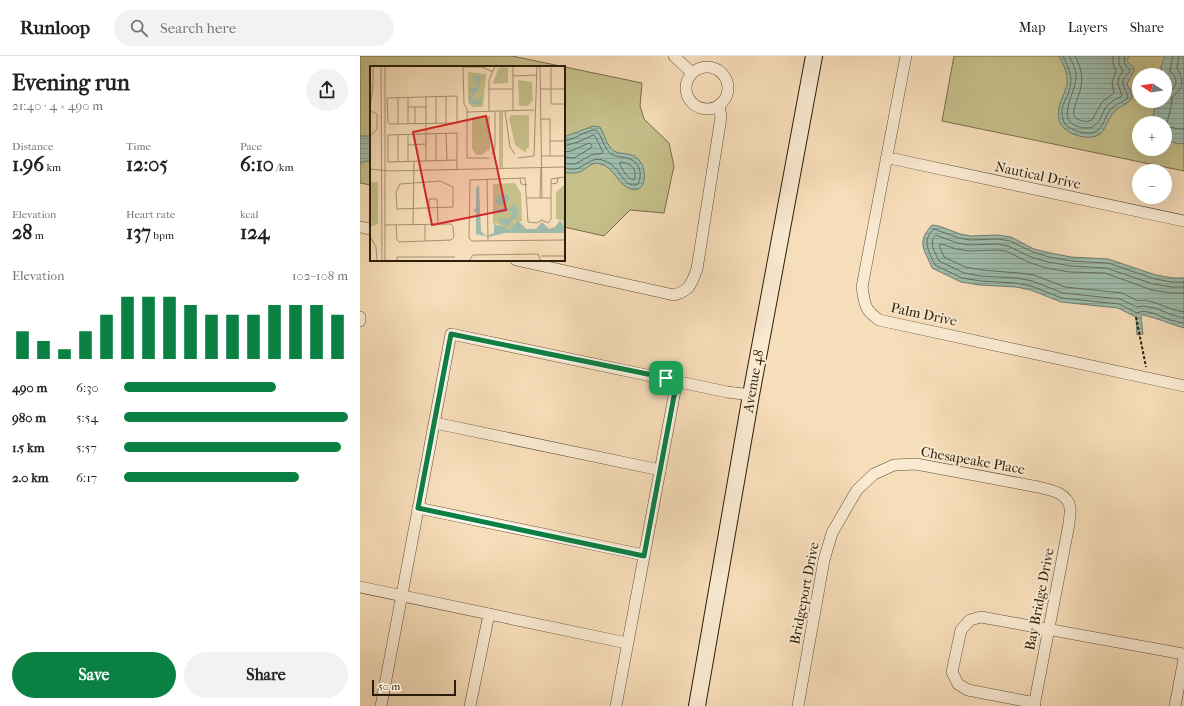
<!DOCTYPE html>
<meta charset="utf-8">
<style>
:root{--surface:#fff;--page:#f2f2f2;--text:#222;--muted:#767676;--line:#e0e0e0;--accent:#0b8043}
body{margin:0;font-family:"IM FELL French Canon",serif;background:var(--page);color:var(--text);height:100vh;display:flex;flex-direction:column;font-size:15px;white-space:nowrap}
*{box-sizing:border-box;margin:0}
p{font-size:13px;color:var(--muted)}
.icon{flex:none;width:22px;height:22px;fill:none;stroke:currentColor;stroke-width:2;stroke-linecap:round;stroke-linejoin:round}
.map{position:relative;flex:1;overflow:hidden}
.drawer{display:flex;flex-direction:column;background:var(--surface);width:360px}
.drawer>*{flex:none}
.needle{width:26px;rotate:282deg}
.controls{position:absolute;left:772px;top:12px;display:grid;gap:8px}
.controls a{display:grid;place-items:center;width:40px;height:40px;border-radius:50%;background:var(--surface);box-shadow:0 4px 16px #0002;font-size:20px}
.scale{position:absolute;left:12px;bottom:10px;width:84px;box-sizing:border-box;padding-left:4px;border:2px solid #2b1e0a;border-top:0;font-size:11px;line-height:14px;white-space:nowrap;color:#2b1e0a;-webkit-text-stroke:3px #faead2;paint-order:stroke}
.pin{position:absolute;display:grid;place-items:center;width:34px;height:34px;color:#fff;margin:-17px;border-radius:8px;box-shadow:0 2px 6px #0006}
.round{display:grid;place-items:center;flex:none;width:42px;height:42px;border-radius:21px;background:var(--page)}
.summary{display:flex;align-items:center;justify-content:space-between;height:68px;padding:0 12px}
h1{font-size:22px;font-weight:700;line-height:30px}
.figures{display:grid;grid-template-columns:repeat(3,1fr);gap:6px;height:68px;padding:4px 12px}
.figures div{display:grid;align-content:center}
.figures b{font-size:20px;font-weight:700}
.figures small{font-size:11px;font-weight:400}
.figures p{font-size:11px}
.chart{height:112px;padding:8px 12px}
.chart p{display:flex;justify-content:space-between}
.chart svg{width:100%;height:72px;margin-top:4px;stroke:var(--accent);stroke-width:6}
.action{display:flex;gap:8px;margin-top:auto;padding:8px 12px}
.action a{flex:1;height:46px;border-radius:24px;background:var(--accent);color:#fff;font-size:16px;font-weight:700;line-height:46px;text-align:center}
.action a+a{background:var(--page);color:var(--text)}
ul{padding:0 12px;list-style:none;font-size:13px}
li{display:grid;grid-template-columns:64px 48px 1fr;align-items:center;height:30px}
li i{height:10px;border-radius:5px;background:var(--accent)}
header{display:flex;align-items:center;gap:24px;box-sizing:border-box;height:56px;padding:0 20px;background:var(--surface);border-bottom:1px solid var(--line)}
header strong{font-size:19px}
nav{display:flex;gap:22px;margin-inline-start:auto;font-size:14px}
.search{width:280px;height:36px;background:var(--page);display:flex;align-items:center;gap:10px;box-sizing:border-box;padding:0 14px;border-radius:22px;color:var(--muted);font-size:15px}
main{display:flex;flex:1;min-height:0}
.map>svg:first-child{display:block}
.green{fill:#c5bf8a;stroke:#786e4a;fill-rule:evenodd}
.water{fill:url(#water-rules);stroke:#707d6b}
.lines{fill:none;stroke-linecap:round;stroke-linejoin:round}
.shore{stroke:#646d5b;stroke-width:1}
.street-casing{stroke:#5e4e36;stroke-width:12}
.secondary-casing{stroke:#2b1e0a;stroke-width:18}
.path{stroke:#2b1e0a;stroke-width:2;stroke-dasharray:3 2;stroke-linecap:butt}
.street{stroke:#faead2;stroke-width:11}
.secondary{stroke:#faead2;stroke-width:16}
.route-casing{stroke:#fff;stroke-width:8}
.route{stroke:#0b8043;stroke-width:5}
.labels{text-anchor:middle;stroke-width:4;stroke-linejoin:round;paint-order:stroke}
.street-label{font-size:14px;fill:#2b1e0a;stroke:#faead2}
.inset-road{fill:none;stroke:#a59174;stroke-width:1}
.view{fill:#d62828;fill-opacity:0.15;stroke:#d62828;stroke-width:2}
.inset-edge{fill:none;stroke:#2b1e0a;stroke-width:2}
</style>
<header>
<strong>Runloop</strong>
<div class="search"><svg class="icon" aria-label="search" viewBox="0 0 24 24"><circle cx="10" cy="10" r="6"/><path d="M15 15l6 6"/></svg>Search here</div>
<nav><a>Map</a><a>Layers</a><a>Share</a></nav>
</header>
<main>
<section class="drawer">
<div class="summary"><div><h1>Evening run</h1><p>21:40 · 4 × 490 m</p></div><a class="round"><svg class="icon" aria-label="share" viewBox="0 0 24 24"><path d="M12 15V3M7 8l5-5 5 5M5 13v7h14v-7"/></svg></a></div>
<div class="figures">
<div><p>Distance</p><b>1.96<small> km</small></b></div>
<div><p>Time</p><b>12:05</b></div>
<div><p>Pace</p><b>6:10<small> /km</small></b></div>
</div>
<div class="figures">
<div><p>Elevation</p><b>28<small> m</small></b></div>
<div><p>Heart rate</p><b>137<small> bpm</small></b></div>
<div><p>kcal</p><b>124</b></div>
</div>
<div class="chart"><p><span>Elevation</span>102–108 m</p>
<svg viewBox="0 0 160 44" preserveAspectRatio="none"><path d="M5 44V27M15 44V33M25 44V38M35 44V27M45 44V17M55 44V6M65 44V6M75 44V6M85 44V11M95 44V17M105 44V17M115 44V17M125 44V11M135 44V11M145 44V11M155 44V17"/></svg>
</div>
<ul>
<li><b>490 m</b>6:30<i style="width:68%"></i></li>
<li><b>980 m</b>5:54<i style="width:100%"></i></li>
<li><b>1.5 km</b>5:57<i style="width:97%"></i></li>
<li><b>2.0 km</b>6:17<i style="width:78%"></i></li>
</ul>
<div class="action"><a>Save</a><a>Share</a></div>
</section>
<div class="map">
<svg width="824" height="650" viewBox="0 0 824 650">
<defs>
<pattern id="water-rules" width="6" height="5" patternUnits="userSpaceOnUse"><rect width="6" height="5" fill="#9ebcac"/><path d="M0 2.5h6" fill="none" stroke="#88a193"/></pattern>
</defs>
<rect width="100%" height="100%" fill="#f7deba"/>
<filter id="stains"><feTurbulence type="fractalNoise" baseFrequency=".005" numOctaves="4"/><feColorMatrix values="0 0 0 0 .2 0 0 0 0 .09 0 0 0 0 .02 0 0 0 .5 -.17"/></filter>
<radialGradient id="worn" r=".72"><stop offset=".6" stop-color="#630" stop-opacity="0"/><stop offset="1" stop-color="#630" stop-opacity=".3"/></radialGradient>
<!-- green -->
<g class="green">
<polygon points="0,0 152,0 282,27 280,50 284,63 309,87 314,110 304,157 270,154 244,180 204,171 204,11 11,11 11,129 0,127"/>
<path d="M594,0H824V115L582,65ZM779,19H805V45H779ZM779,67H805V93H779Z"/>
</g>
<!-- water -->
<g class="water">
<path d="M699,0H769L767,5L774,12C774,19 768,22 767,29L770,33L772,42C767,49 760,50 755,55C748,61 747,72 740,78C729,86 702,78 699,64C695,46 710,35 707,20C706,13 702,6 699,0Z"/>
<path d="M805,0H824V87L819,88L805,84V67H793C792,59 795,52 797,45H805V28L807,25L805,24V19H801V11Z"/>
<path d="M233,70L240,71C245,79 246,89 254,95C259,98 266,97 272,99C283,103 287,118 283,128C281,133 276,135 271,133C257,129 255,112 241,108C233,105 228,111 222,115C216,118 210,117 204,116V81Z"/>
<polygon points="0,80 11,80 11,104 0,107"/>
<path d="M572,169L579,170L600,178L611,180L638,179L651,181L674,193L690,197L711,201L748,203L796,219L813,222H824V272C810,268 797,262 783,259L781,260L783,278L777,279L776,261L758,252L701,246L671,234L656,231L620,229L601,226L572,212C564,192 556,187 572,169Z"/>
</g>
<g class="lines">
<!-- shore -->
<g class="shore">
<path d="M703,0C710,15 714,23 708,38C705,45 702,49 702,56C702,60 703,65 705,68C711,75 729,80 737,75C744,70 745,60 750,54C755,48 762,47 768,42C767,34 760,29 764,22C766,19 769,17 770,14L764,7L765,0"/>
<path d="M709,0C712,6 716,13 716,20C717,36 694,64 719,71C723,72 731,73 734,70C741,66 742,55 747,50C751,45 757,43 762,40L758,28L759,21L763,15L759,8V0"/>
<path d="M715,0C723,15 724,25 718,41C716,48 713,52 714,60C718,65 726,67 732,64L742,46L754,37L752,27L756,15L753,7V0"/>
<path d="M819,0L817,12C824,24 824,33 812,41C812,51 808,59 807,69L809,71L819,73H824"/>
<path d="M805,36L812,34C819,27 816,21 810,15L813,0"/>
<path d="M204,85C215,84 225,74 236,74C243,81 243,91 251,98C257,102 266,100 272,104C281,109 282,120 278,128C266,133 262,118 255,112C253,109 248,106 245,105C234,100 228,107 219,112C214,114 209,113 204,112"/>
<path d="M204,90L218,86L233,79L235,80L243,96L241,98C229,97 227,103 217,107C213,109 208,108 204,107"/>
<polyline points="204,96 211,95 229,87 231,88 232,90 231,92 214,102 204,101"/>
<path d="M262,106C271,108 278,113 274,124C267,123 264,115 260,109V107Z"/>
<path d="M824,226H812L795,223L748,207L711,205L689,201L673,196L650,185L638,183L610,184L599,182L574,173C561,184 569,196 575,209L602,222L621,225L656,227L671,230L702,242L759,248L777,257L783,255L793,257L810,264L824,267"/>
<path d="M824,231H812L793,228L746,212L711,210L688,206L671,201L648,190L637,188L609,189L597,187L576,179C568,186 575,196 579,205L604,217L621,220L657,222L672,225L703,237L760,243L777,251L783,250L795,252L812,259L824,262"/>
<polyline points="824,237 811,237 792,234 745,217 710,216 686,212 668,206 646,195 637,194 609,195 596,193 582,188 579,189 584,201 605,211 622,214 658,217 674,219 705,231 762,237 778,245 785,244 796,247 814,254 824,256"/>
</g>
<!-- street casing -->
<g class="street-casing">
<g id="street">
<polyline points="314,0 332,17"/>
<path d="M546,0L502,231C505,249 504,253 519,264L824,330"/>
<circle cx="347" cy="32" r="21"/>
<polyline points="526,103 534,103 824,165"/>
<polyline points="0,171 11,173"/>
<path d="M156,204L314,239C331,234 331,228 337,213L361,61L359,49"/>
<polyline points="0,261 0,265"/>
<polyline points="75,367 300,414"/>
<polyline points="58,452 284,499"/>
<polyline points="0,531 267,587"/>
<polyline points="675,647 608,634 598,628 592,616 601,574 610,564 621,561 824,598"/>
<polyline points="21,650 91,278 367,336 391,339"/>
<polyline points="110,650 129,558"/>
<polyline points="256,650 317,324"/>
<path d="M438,650L464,504L472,477L487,451L497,434L514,418L534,409L556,408L678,431C691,434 708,437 710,452C711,457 709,463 709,468L674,650"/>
<polyline points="815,650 824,603"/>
</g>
</g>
<!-- secondary casing -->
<g class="secondary-casing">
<polyline id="secondary" points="337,650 391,339 454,0"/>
</g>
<!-- path -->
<polyline class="path" points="776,261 786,311"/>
<!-- street -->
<use href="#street" class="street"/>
<!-- secondary -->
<use href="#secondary" class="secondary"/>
</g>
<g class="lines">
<!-- route casing -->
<g class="route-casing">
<polygon id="route" points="91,278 317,324 284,500 58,452"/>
</g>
<!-- route -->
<use href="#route" class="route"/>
</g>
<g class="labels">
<!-- street labels -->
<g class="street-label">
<text transform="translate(678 119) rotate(12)" y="5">Nautical Drive</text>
<text transform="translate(564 258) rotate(12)" y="5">Palm Drive</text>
<text transform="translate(393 325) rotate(-80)" y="5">Avenue 48</text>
<text transform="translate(613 404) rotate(10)" y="5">Chesapeake Place</text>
<text transform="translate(444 537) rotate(-79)" y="5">Bridgeport Drive</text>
<text transform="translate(679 543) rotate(-79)" y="5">Bay Bridge Drive</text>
</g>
</g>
<!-- overview -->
<g transform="translate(10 10)">
<rect width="195" height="195" fill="#f7deba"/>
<path d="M132,1L138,2V17L123,18L128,3ZM98,6L116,8L113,41H102L98,36ZM148,14L162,16L163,34L158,40H149ZM141,49H159V82L156,83V87L145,79L139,52ZM120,50V83L111,89H106L102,82V51ZM0,116H8V158L0,161ZM145,117L151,127L152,155H146L142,162H132L127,157L123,158V118ZM195,118V161L192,154L186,153V126Z" fill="#c5bf8a"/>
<path d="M102,9L111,10L109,22L102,30L104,35L112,31L111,39L99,37V30H102L99,21L103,22L107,20L106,14ZM109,119L111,165L116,170L124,167V158L140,163L148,154L156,163H166L172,156L179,163L185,161L190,154L195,161V167H135L119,171L106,168V146L103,145L106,142V122ZM136,127L140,133L136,138L130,139L125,136V132ZM144,140L147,142V151L141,155L139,160L133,159L128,152L140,153L143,146L140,144L128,148L126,143Z" fill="#9ebcac"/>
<path class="inset-road" d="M11,0L12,195M93,0L94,38L97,43V92H119M143,0V45M170,0L172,132M93,1H112L123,6M181,2V38H195M143,10L167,9M0,21L3,20V0M118,23H143M170,23H195M87,30V57L20,58L18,56L17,32ZM28,31V58M56,31V95M66,31V57M0,41L3,21M38,41H56M0,45L7,48V63L0,70M119,45V14L125,0M130,45V102M132,45V102M135,45L140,81L145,88M97,46L164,44M170,53H180V90M76,57V30M38,58V31M45,58V41M66,68V95M76,68L77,94M38,69V95M180,75H195M38,79L56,78M122,88L125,82V46M171,90H195M148,92L164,90L167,0M87,94L18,96V69L87,67V103M28,96V69M0,103L20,105L195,101M195,111L181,113V153L178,157L172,154L167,157L158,156L155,112L100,114L99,172L102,175L195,174M150,112L151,118L157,119M117,113L118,175M70,115L83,121V141L27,143L26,126L30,118ZM181,118L187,117L188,111M157,132H181M170,132L171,102M59,142V133H67L68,158M15,159L81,158L83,161L84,171L81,174L29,176L27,174L26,159M43,159L44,95M55,159V175M0,170L6,181L7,195M171,190H195M15,195V0M27,195V191H85M99,195L103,189L168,188L171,195"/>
<path class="view" d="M116,50L136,144L62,159L43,66Z"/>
<rect width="195" height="195" class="inset-edge"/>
</g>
<rect width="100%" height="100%" filter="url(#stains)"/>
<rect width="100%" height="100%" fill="url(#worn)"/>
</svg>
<div class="controls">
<a><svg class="needle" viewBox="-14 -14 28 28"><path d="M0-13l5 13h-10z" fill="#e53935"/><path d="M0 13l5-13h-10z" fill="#767676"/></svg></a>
<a>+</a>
<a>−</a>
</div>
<div class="scale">50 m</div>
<div class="pin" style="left:306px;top:322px;background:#1e9e55"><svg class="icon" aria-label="arrive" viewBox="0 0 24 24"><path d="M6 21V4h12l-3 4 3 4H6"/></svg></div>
</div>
</main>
